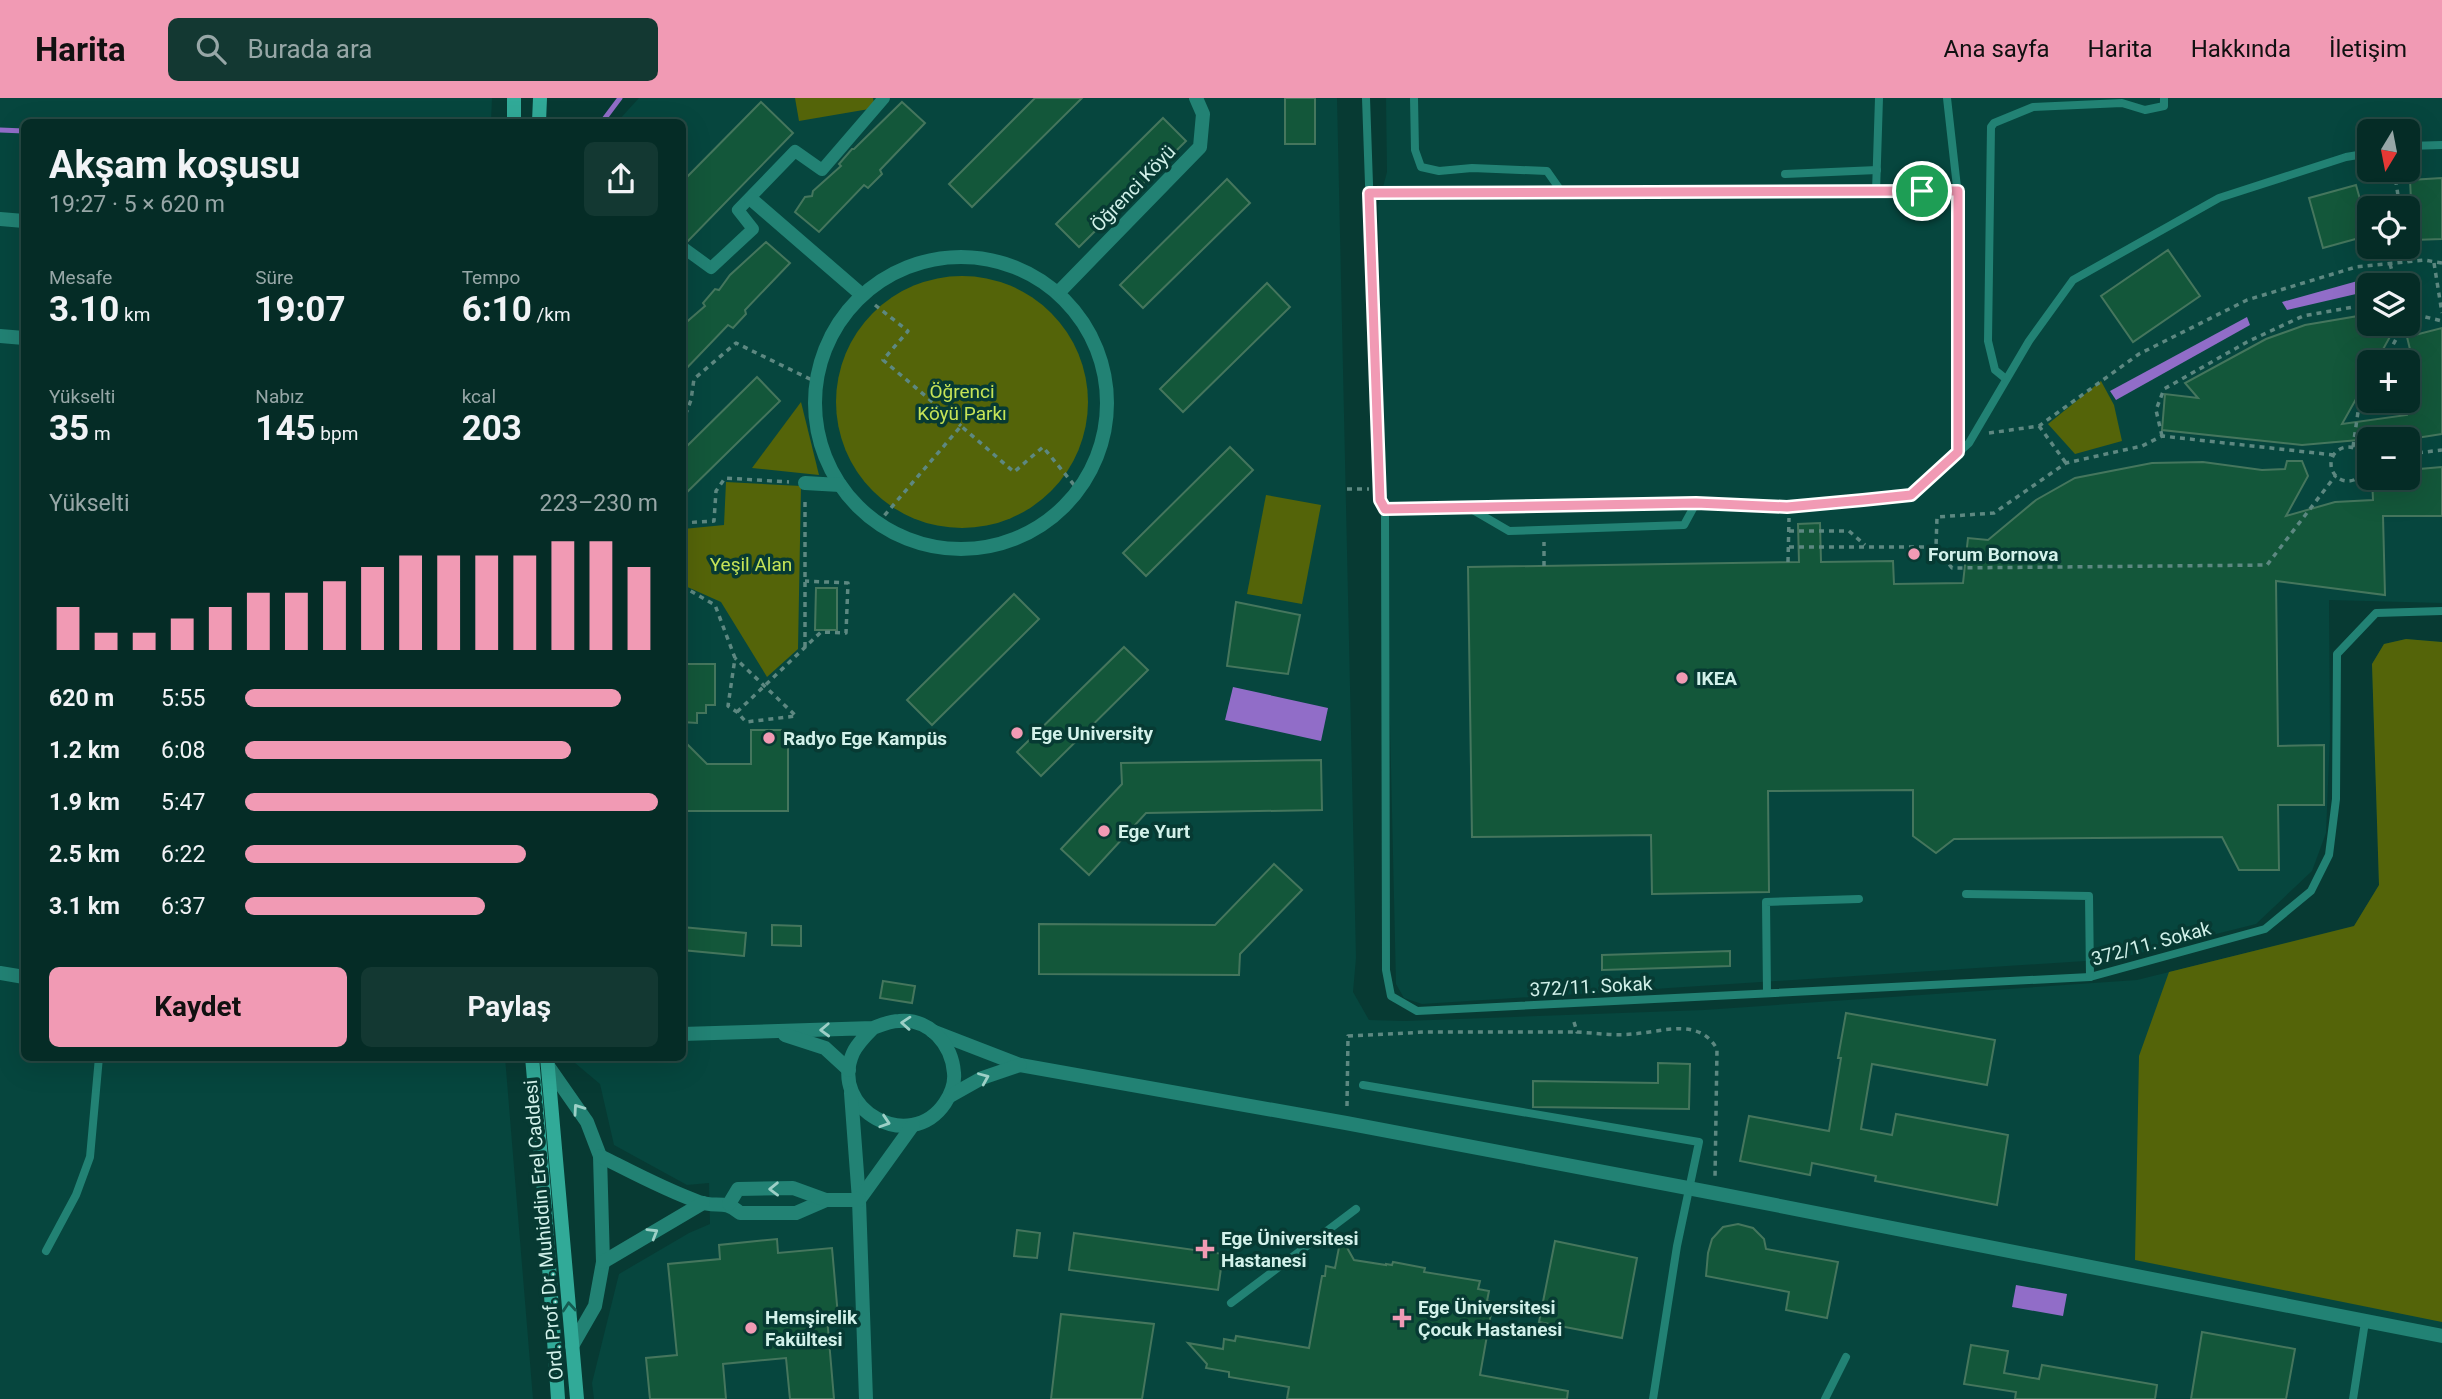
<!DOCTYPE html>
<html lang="tr">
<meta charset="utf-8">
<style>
:root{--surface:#052c26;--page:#133832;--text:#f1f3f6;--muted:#97a7a7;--line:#264843;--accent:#f19ab4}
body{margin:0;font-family:Roboto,sans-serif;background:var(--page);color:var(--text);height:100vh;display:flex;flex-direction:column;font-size:26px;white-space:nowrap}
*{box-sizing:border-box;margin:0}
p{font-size:23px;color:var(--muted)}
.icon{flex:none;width:38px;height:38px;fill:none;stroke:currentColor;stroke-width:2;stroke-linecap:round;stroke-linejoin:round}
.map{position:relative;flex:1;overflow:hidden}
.drawer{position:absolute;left:21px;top:21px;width:665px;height:942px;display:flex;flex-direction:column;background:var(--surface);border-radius:10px;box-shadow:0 7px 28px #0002,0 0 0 2px var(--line)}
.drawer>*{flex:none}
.needle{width:46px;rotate:190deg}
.buttons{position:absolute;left:2357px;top:21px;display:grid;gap:14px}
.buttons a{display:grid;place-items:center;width:63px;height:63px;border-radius:10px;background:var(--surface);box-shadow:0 7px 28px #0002,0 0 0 2px var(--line);font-size:35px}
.pin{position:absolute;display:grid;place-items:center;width:60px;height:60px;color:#fff;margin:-30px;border:4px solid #fff;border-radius:50%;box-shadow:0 2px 7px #0007}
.round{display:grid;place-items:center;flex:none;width:74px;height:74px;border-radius:10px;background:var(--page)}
.summary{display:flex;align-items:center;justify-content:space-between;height:119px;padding:0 28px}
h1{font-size:38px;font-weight:700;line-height:52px}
.metrics{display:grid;grid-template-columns:repeat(3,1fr);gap:10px;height:119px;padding:7px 28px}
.metrics div{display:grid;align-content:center}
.metrics b{font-size:35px;font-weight:700}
.metrics small{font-size:19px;font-weight:400}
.metrics p{font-size:19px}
.chart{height:196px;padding:14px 28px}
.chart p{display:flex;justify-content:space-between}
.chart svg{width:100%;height:126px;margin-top:7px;stroke:var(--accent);stroke-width:6}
.button{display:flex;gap:14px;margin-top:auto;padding:14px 28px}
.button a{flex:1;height:80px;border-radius:10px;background:var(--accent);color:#111;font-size:28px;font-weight:700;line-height:80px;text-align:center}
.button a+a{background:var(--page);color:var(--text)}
ul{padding:0 28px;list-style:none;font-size:23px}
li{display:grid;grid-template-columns:112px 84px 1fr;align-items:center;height:52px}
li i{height:18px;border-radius:9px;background:var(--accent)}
header{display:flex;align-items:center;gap:42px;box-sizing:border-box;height:98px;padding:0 35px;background:var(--accent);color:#111}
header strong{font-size:33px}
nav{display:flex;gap:38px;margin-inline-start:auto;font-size:24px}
.search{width:490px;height:63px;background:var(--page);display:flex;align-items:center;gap:18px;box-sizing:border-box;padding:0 24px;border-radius:10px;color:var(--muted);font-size:26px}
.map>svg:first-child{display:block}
.built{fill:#06463e;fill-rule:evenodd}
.green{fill:#546409}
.water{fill:#916dc8}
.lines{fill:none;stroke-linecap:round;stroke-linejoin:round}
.stream{stroke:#916dc8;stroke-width:5}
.building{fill:#13573a;stroke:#45765d;stroke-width:2}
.path{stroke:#5d8881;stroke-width:3.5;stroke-dasharray:5 5;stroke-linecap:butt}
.service{stroke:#228274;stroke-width:8}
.pedestrian{stroke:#228274;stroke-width:12}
.minor{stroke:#228274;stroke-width:14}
.secondary{stroke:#31aa98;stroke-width:14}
.oneway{stroke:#9dd0c7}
.oneway2{stroke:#145c51}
.route-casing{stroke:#fff;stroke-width:14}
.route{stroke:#f19ab4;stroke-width:9}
.poi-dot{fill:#f19ab4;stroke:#073a33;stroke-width:2.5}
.labels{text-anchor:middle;stroke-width:7;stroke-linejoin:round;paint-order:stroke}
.street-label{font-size:19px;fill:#d2f1ea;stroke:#073a33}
.park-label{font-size:19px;fill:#c6e457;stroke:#073a33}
.poi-label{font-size:19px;font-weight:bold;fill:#d2f1ea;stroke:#073a33;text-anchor:start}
</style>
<header>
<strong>Harita</strong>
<div class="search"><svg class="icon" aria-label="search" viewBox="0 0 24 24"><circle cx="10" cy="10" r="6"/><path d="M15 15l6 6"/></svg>Burada ara</div>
<nav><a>Ana sayfa</a><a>Harita</a><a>Hakkında</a><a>İletişim</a></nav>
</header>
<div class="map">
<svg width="2442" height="1301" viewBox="0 0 2442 1301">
<rect width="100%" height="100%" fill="#073a33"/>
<!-- built -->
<g class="built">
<polygon points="0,0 492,0 491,24 24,24 24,959 505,959 533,1301 0,1301"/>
<polygon points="639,0 1337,0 1356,860 1353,894 1369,922 1405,923 1704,912 2137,882 2354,828 2379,787 2372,566 2384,546 2406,541 2442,544 2442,1301 594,1301 592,1285 619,1176 689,1135 710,1126 709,1085 687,1087 614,1047 600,986 575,965 574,959 682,959 682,24 617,24"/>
<path d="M1386,0H2442V505L2329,502L2330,638L2326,735L2312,773L2256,826L2116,861L1422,906L1404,900L1396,886L1378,108L1387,74ZM2370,33H2408V72H2370ZM2370,110H2408V149H2370ZM2370,187H2408V226H2370ZM2370,264H2408V303H2370ZM2370,341H2408V380H2370Z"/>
</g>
<!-- green -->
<g class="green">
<polygon points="795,0 873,0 875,10 799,23"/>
<circle cx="962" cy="304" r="126"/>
<polygon points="2101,283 2114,307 2122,343 2075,356 2048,326"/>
<polygon points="801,304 819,377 752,370"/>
<polygon points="726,384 801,388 798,551 767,579 721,504 683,487 683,431 724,427"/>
<polygon points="1266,397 1321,407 1302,506 1247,496"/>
<polygon points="2406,541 2442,544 2442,1224 2135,1162 2139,958 2169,874 2354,828 2379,787 2372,566 2384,546"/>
</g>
<!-- water -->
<g class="water">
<polygon points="2379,177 2382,187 2370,187 2369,193 2287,212 2282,204"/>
<polygon points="2247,219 2250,227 2116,302 2110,293"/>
<polygon points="1233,589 1328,610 1321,643 1225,622"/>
<polygon points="2016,1187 2067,1196 2063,1218 2012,1209"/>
</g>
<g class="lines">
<!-- stream -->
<g class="stream">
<polyline points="602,24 620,0"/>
<polyline points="0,32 24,33"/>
</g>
</g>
<!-- building -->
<g class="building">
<polygon points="1035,0 1082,0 972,109 949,86"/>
<rect x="1285" y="0" width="30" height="46"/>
<polygon points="761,4 793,35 688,143 682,143 682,84"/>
<polygon points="902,4 925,25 880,72 882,76 868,90 864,87 819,134 795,114 805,99 812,98 813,93 841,68 839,66 852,51 854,51"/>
<polygon points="1163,20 1186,43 1079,149 1056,126"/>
<polygon points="2442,80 2442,141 2413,142 2410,82"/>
<polygon points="1227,81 1250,105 1143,210 1120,187"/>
<polygon points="2356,87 2370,137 2323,150 2309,100"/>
<polygon points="766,144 790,165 745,212 746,216 733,230 728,227 682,275 682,228 705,208 703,205 715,191 719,192 730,177"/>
<polygon points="2168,152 2200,198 2133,244 2101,198"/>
<polygon points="1267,185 1290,209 1183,314 1160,291"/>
<polygon points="2370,216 2370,226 2397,226 2376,264 2370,264 2370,276 2342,326 2407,317 2408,277 2416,276 2407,239 2442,230 2442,336 2410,341 2370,341 2302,347 2162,332 2165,296 2198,300 2185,285 2266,241 2305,227"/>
<polygon points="757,279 780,303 682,399 682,353"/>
<polygon points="1230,349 1253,372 1146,478 1123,455"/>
<polygon points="2287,363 2302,363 2308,378 2286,418 2335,404 2373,402 2372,380 2408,380 2408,372 2442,369 2442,418 2383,418 2385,497 2276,483 2278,648 2324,647 2324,707 2278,707 2279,772 2239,772 2222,739 1954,741 1936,755 1913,738 1913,692 1768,693 1769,794 1652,796 1651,737 1472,739 1468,469 1799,464 1798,426 1820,425 1821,464 1893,463 1894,486 1963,485 1968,440 1988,442 2036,402 2075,380 2152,365 2203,364 2262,372 2285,371"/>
<polygon points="816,490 837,490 837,532 815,532"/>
<polygon points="1014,496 1039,521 932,627 907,602"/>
<polygon points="1236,504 1300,517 1288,576 1227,568"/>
<polygon points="1124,549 1148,572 1041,678 1017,654"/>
<polygon points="682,566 715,566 715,607 706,607 706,615 697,615 697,625 682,624"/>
<polygon points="751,632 788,632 788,713 682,713 682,641 707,666 751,666"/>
<polygon points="1321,662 1322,712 1146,715 1089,777 1061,751 1122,686 1121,665"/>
<polygon points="1274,766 1302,792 1240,856 1239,877 1039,876 1039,826 1215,827"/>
<polygon points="772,827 801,828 801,848 772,847"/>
<polygon points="682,829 746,835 744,858 682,852"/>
<polygon points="1730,853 1730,868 1602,872 1602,857"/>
<polygon points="883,883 915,888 912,905 880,900"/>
<polygon points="1846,915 1995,942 1987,987 1872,966 1861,1031 1892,1037 1896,1016 2008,1037 1997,1107 1875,1083 1876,1078 1812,1065 1810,1077 1740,1063 1749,1018 1829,1033 1841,960 1838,960"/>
<polygon points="1658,965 1690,966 1689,1011 1533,1009 1533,983 1658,985"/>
<polygon points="1738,1126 1753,1130 1764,1141 1766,1151 1838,1164 1827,1220 1786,1212 1789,1194 1706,1178 1708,1155 1712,1141 1723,1129"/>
<polygon points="1017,1132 1040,1135 1037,1160 1014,1158"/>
<polygon points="1074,1135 1223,1156 1218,1192 1069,1172"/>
<polygon points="1341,1139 1354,1162 1386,1167 1386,1166 1392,1167 1393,1164 1425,1170 1424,1174 1480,1183 1478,1191 1489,1193 1487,1203 1493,1204 1480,1277 1568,1293 1567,1301 1287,1301 1289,1289 1229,1279 1229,1274 1206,1270 1207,1266 1188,1245 1223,1251 1224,1241 1235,1243 1236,1238 1309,1250 1322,1178 1325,1178 1326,1168 1335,1170"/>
<polygon points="777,1141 778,1155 832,1150 838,1218 827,1219 834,1301 790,1301 786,1260 723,1266 726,1301 650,1301 646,1260 677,1257 668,1166 720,1161 719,1147"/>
<polygon points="1555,1143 1637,1160 1622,1240 1539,1224"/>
<polygon points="1061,1216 1154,1226 1142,1301 1051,1301"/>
<polygon points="2202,1234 2295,1251 2286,1301 2191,1301"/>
<polygon points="1971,1247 2008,1253 2004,1275 2039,1281 2042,1267 2157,1287 2155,1301 2015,1301 2016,1294 1964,1286"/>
</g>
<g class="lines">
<!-- path -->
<g class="path">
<polyline points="2394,72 2400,110"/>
<polyline points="2406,149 2409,164"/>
<polyline points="2434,165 2442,215"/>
<polyline points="2390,166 2396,187"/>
<polyline points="875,207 908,233 883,262 961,328"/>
<polyline points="2408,218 2409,215 2442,223"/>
<polyline points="2384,264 2404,226"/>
<polyline points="682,326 691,302 694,281 736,245 816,284"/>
<polyline points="2039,328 2066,365"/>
<polyline points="1989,335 2039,328 2139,256 2247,202 2356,169 2424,162 2442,165"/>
<polyline points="2162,338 2156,312 2164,291 2247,244 2303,218 2370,206"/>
<polyline points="2353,349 2358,314 2370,292"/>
<circle cx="2348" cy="366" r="17"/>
<polyline points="2408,356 2442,352"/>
<polyline points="2334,357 2162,338 2142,348 2066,365 1994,415 1937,419 1936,449 1952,470 2267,467 2336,377"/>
<polyline points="1347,391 1369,391"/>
<polyline points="682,425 714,423 716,393 725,380 789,384"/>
<polyline points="878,425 961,328 1014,374 1043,349 1079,393"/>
<polyline points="1789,433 1849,433 1865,447"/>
<polyline points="1789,449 1936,449"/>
<polyline points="1788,464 1789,420"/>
<polyline points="1544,468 1544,444"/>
<polyline points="682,488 715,507 735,560 728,608 737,614 746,624 796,618 735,560"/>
<polyline points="805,549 805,400"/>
<polyline points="737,614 821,534 846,535 848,485 805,483"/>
<path d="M1574,924L1577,934C1596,935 1614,938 1632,936C1663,934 1699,919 1717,951L1715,1080"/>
<polyline points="1347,1008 1348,938 1425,934 1577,934"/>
</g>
<!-- service -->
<g class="service">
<polyline points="1366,0 1380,402 1385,411 1386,872 1391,898 1417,913 2090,879 2265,831 2311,793 2329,757 2336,701 2337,556 2376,515 2442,513"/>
<polyline points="1414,0 1415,52 1421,69 1439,73 1472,70 1547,73 1561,93"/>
<polyline points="1947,0 1958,98 1958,354"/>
<polyline points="2408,48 2442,47"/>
<polyline points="1785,76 1877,72"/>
<polyline points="1876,94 1879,0"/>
<polyline points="1369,95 1957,93"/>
<polyline points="2006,281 1995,272 1988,243 1991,29 1994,25 2033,9 2122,5 2145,12 2164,8 2164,0"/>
<polyline points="1385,411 1696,405 1787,409 1911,397 1969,345 2029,243 2073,182 2219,100 2346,59 2370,55"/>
<polyline points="1473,412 1509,433 1684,427 1696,405"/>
<polyline points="1966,796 2089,798 2090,879"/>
<polyline points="1767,895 1766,804 1859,801"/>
<polyline points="1363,987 1699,1044 1677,1148 1653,1301"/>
<polyline points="46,1153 76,1097 90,1059 99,959"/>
<polyline points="1231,1205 1356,1111"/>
<polyline points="1825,1301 1846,1259"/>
<polyline points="2353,1301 2365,1224"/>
</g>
<!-- pedestrian -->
<polyline class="pedestrian" points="685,151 711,170 753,131 738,112 795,53 822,72 884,0"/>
<!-- minor -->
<g class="minor">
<polyline points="751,101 862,197"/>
<polyline points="0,121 24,123"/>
<circle cx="961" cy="305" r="146"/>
<polyline points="1058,195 1200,49 1203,16 1196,0"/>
<polyline points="0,238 24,240"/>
<polyline points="805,385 840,387"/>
<polyline points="0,875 24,879"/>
<polyline points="932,933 1020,967 1346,1025 1714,1095 2442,1238"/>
<path d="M682,936L873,930C881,927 890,923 899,923C930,920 952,947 954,975C955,985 951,996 945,1005C910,1057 828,1011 853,955C857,946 866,937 873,930"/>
<polyline points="785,937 825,950 849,972"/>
<polyline points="548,968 587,1024 600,1058 603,1164 595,1208 572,1248"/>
<polyline points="851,995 859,1102 866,1301"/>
<polyline points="950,998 982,980 1020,967"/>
<path d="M600,1058C632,1074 665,1092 699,1104C717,1110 724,1101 740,1115H796L826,1102"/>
<polyline points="859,1102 913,1027"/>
<polyline points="729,1106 738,1091 793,1090 826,1102 859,1102"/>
<polyline points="603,1164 703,1105"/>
</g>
<!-- secondary -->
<g class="secondary">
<polyline points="514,24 514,0"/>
<polyline points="539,24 540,0"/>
<polyline points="532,959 544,1094 558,1301"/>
<polyline points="547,959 577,1301"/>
</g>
</g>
<!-- one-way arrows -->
<defs><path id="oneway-chevron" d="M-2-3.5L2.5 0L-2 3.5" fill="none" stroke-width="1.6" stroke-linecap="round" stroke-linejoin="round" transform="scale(1.75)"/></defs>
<g class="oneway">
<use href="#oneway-chevron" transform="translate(906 925) rotate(-176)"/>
<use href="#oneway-chevron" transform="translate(825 932) rotate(178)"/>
<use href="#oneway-chevron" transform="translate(984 980) rotate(-23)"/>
<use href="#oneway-chevron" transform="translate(578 1011) rotate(-125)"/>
<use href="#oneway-chevron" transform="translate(885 1024) rotate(18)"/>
<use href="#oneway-chevron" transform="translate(774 1091) rotate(179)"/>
<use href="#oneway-chevron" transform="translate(653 1135) rotate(-31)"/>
</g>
<use class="oneway2" href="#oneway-chevron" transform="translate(569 1209) rotate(-95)"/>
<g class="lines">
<!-- route casing -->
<g class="route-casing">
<polygon id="route" points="1922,93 1958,93 1958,354 1911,397 1863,402 1787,409 1696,405 1385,411 1380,402 1369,95"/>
</g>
<!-- route -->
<use href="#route" class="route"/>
</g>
<!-- markers -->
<g class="poi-dot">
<circle cx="1914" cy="456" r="7"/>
<circle cx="1682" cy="580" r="7"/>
<circle cx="1017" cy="635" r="7"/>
<circle cx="769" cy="640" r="7"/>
<circle cx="1104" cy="733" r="7"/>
<path d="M1201.5 1140.5h7v7h7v7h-7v7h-7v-7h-7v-7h7z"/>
<path d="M1398.5 1209.5h7v7h7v7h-7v7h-7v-7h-7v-7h7z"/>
<circle cx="751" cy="1230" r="7"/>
</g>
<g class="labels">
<!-- street labels -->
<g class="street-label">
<text transform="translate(1133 90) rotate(-46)" y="7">Öğrenci Köyü</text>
<text transform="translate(2151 845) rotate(-15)" y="7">372/11. Sokak</text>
<text transform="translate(1591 888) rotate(-3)" y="7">372/11. Sokak</text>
<text transform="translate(543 1132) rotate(-95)" y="7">Ord. Prof. Dr. Muhiddin Erel Caddesi</text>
</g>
<!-- park labels -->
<g class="park-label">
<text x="962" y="300">Öğrenci<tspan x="962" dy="22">Köyü Parkı</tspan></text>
<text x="751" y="473">Yeşil Alan</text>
</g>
<!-- poi labels -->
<g class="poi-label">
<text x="1928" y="463">Forum Bornova</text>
<text x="1696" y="587">IKEA</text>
<text x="1031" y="642">Ege University</text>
<text x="783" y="647">Radyo Ege Kampüs</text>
<text x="1118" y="740">Ege Yurt</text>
<text x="1221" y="1147">Ege Üniversitesi<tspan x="1221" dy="22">Hastanesi</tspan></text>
<text x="1418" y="1216">Ege Üniversitesi<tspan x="1418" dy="22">Çocuk Hastanesi</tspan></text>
<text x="765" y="1226">Hemşirelik<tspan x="765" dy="22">Fakültesi</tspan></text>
</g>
</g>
</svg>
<div class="buttons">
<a><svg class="needle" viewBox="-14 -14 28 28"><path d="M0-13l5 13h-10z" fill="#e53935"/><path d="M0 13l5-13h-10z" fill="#97a7a7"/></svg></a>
<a><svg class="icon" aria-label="locate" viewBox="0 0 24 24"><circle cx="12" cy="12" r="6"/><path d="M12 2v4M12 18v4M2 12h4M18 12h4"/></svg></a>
<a><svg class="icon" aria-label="layers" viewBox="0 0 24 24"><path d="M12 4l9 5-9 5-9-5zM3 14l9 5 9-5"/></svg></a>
<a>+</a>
<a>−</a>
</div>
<div class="pin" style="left:1922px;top:93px;background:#1e9e55"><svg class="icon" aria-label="arrive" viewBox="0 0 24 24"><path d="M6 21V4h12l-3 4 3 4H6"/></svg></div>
<section class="drawer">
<div class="summary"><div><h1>Akşam koşusu</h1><p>19:27 · 5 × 620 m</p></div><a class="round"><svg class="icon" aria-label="share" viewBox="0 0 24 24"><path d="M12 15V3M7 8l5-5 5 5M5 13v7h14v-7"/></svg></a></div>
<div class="metrics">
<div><p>Mesafe</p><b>3.10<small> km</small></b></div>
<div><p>Süre</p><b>19:07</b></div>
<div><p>Tempo</p><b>6:10<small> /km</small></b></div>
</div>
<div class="metrics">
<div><p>Yükselti</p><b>35<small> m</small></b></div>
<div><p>Nabız</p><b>145<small> bpm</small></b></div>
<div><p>kcal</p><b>203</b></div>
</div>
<div class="chart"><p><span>Yükselti</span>223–230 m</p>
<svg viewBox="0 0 160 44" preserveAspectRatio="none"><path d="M5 44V29M15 44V38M25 44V38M35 44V33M45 44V29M55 44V24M65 44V24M75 44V20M85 44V15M95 44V11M105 44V11M115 44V11M125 44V11M135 44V6M145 44V6M155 44V15"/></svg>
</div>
<ul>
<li><b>620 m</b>5:55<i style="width:91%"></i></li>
<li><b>1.2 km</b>6:08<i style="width:79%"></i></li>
<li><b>1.9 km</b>5:47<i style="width:100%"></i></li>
<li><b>2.5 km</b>6:22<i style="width:68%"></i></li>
<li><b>3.1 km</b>6:37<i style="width:58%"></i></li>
</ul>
<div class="button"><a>Kaydet</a><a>Paylaş</a></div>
</section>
</div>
